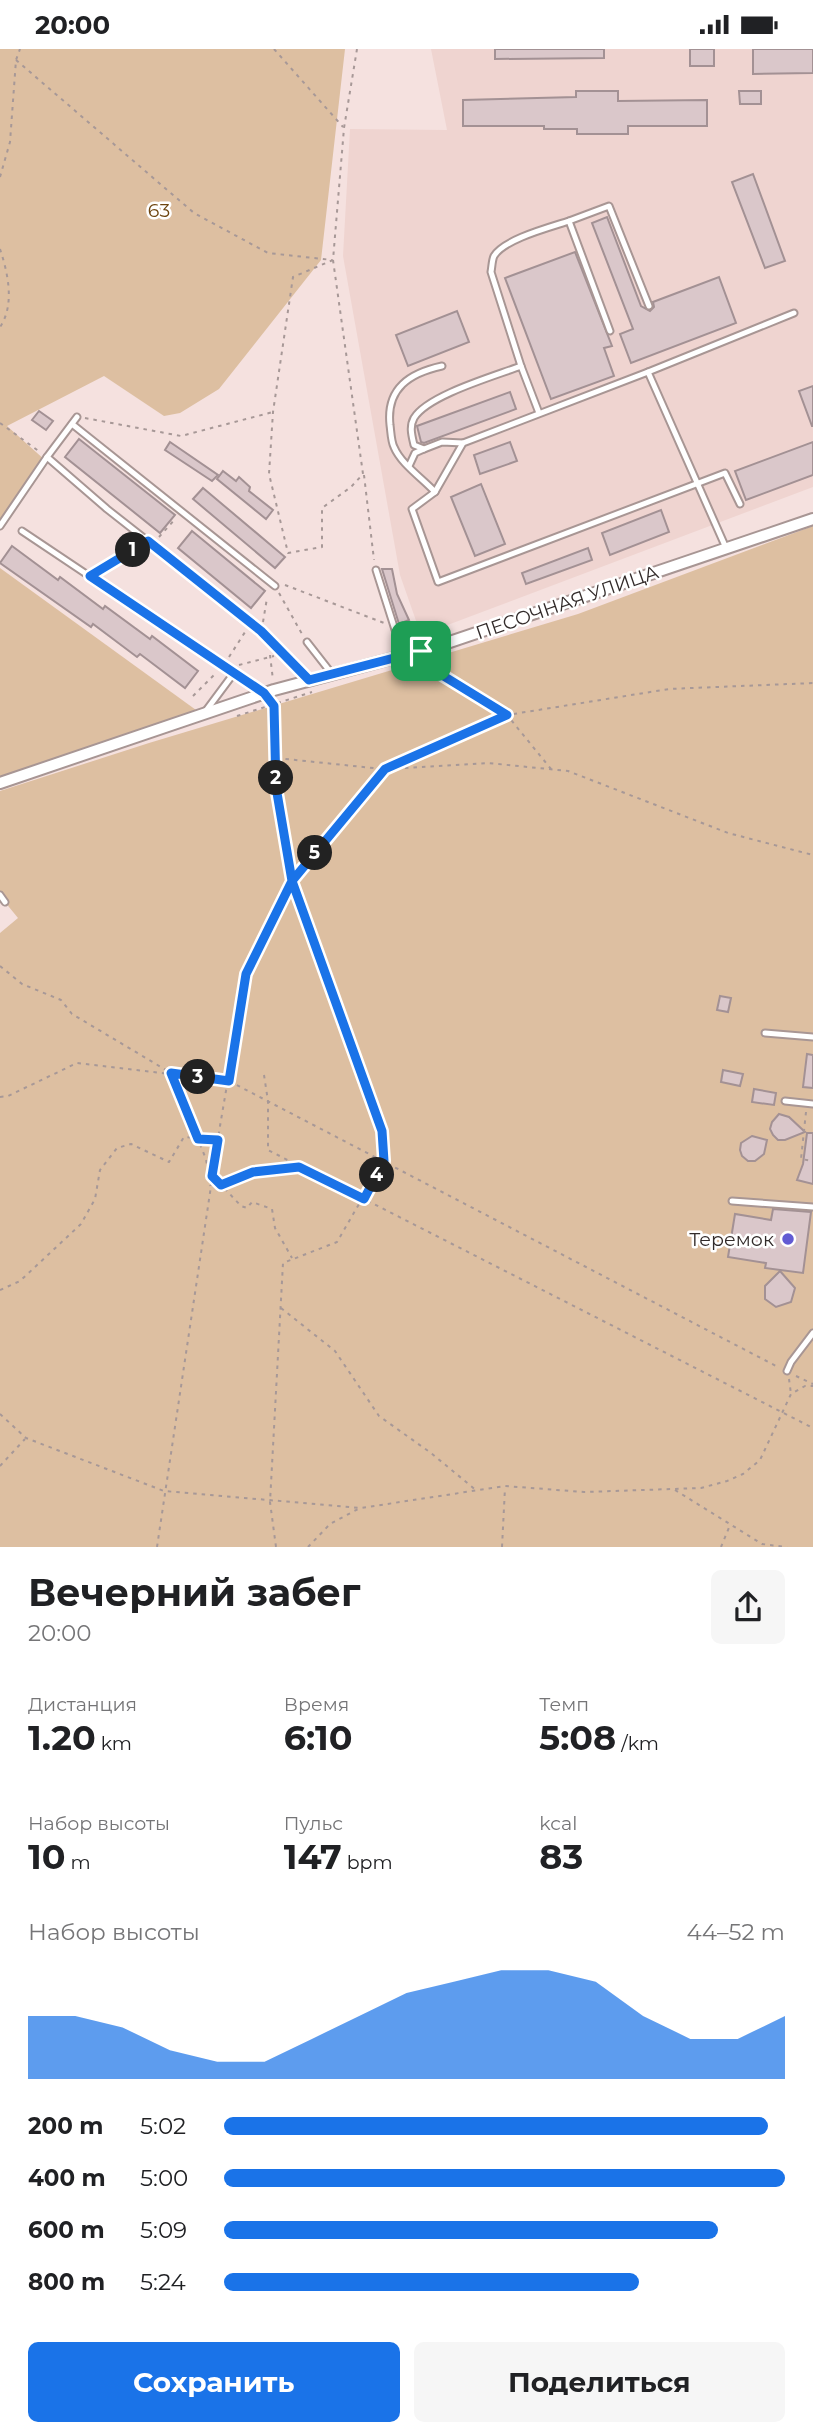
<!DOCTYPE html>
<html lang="ru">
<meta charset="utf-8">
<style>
:root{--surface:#fff;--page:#f6f6f6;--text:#202124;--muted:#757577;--accent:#1a73e8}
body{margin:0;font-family:Montserrat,sans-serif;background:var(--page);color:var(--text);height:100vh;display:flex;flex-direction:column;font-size:26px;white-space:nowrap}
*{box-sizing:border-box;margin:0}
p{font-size:23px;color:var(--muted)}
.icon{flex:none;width:38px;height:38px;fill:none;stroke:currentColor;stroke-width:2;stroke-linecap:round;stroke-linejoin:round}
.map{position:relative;height:1498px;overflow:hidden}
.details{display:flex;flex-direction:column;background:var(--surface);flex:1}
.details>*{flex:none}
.pin{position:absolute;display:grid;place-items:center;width:60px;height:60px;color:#fff;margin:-30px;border-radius:14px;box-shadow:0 4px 10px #0006}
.km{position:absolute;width:35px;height:35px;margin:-18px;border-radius:50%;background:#222;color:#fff;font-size:19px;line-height:35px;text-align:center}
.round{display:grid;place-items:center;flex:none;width:74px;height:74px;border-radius:10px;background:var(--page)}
.headline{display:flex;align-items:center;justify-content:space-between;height:119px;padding:0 28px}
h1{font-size:38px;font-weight:700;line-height:52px}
.figures{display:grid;grid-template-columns:repeat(3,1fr);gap:10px;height:119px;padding:7px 28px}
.figures div{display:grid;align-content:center}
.figures b{font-size:35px;font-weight:700}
.figures small{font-size:19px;font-weight:400}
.figures p{font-size:19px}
.chart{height:196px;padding:14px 28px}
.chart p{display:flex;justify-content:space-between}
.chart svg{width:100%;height:126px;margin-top:7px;fill:var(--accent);opacity:.7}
.primary-button{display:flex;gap:14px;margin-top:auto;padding:14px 28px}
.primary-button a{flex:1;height:80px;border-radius:10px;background:var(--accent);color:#fff;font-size:28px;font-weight:700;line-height:80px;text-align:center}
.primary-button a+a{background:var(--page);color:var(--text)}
ul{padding:0 28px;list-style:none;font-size:23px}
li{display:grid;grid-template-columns:112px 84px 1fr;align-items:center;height:52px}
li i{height:18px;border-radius:9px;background:var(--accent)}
.status{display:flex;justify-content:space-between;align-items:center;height:49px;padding:0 35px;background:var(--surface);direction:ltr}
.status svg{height:19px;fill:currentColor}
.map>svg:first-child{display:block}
.built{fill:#efd4d0}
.green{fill:#ddbfa1}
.building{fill:#dac7ca;stroke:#a39194;stroke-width:2}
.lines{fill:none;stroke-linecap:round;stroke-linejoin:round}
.service-casing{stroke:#a89694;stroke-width:9}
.minor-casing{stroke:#a89694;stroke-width:14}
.path{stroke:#a79897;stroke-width:2;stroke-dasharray:3.5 5;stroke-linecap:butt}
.service{stroke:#fff;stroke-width:5}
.minor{stroke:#fff;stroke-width:10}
.route-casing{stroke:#fff;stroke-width:14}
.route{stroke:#1a73e8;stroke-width:9}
.poi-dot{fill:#625bd3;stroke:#fff;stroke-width:2.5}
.labels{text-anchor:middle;stroke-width:5;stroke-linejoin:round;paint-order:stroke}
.park-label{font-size:19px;fill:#6e4510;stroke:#fff}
.street-label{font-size:19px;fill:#322b2a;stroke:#fff}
.poi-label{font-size:19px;fill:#322b2a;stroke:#fff;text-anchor:end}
</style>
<div class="status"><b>20:00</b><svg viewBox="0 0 49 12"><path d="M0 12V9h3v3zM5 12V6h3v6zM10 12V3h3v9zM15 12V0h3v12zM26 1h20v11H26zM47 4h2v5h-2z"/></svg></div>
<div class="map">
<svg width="813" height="1498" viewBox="0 0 813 1498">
<rect width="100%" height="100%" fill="#f5e1df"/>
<!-- built -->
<polygon class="built" points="431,0 813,0 813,438 421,586 400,526 343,207 350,80 447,81"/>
<!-- green -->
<g class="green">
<polygon points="0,0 345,0 321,211 219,340 180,364 164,367 104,327 7,377 46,412 0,475"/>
<polygon points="813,477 813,1498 0,1498 0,884 18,869 0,847 0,742 149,694 578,565"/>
<polygon points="0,519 196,661 0,730"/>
</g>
<!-- building -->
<g class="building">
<polygon points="495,0 604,0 604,9 495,10"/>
<rect x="690" y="0" width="24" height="17"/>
<polygon points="753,0 813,0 813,24 753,25"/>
<polygon points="576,42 618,42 618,52 707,51 707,77 628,77 628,85 577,85 577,80 544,80 544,77 463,77 463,51 576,48"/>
<polygon points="739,42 761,42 761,55 740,55"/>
<polygon points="753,125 785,212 765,219 732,133"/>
<polygon points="607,168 641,257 650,262 654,258 653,253 719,228 736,274 631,314 620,285 633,280 592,174"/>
<polygon points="575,203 612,297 604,299 614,327 551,350 505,229"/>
<polygon points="457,262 469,293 408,317 396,286"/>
<polygon points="813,337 813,377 812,377 799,342"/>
<polygon points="510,343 516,360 424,394 421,393 417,377"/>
<polygon points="39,362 53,372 46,381 32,371"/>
<polygon points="79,390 175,466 160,484 65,408"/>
<polygon points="170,393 218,426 212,432 165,401"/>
<polygon points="510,393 517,412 480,425 474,406"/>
<polygon points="813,393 813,426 746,451 735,422"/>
<polygon points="223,422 236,432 239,428 250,438 249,442 273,461 266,470 217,430"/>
<polygon points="481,435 505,495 475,507 451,448"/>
<polygon points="203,439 285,508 275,519 193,450"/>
<polygon points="661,461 669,483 610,506 602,484"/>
<polygon points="192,482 265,542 251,559 178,499"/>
<polygon points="12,497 58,531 60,528 103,560 105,557 150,590 152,587 198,622 185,639 140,605 137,608 93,575 91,578 0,514"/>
<polygon points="588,499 592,511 526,535 522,524"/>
<polygon points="382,520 392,520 397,545 409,571 399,575"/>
<polygon points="720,947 731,949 728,963 717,961"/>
<polygon points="807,1005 813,1006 813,1039 803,1038"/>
<polygon points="723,1021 743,1025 740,1037 721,1033"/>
<polygon points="754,1040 776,1044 774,1056 752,1053"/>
<polygon points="779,1065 789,1068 805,1083 785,1091 778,1091 773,1086 770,1080 772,1073"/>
<polygon points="807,1084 813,1084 813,1135 797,1131 803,1115"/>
<polygon points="752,1087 767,1091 764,1105 755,1112 748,1112 742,1107 740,1101 741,1094"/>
<polygon points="773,1160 811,1163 803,1224 765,1219 766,1214 728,1208 735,1165 771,1171"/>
<polygon points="780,1222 795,1239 791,1253 776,1258 765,1250 765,1237"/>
</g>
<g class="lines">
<!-- service casing -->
<g class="service-casing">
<g id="service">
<polyline points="569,172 609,157 649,257"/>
<path d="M442,317C410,324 386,339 390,376C391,383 391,392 394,398C401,415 422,429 435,443L412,460L438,533L725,424L740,455"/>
<path d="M521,317L491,223C492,218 492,211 494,207C504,190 551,178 569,172L610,282"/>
<polyline points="648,323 794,264"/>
<polyline points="72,375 275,537"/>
<path d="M463,394L442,393L424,400L414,396C412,387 409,378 414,369C428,346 495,327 521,317L539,364"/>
<polyline points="47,408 107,460 251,573 309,631"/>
<polyline points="409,417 415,404 424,400"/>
<polyline points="435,443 463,394 648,323 726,499"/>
<polyline points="0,477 47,408 77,368"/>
<polyline points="22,482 264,644"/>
<polyline points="376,521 403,606"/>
<polyline points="307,593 332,625"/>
<polyline points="205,663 234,624"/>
<polyline points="0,846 5,853"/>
<polyline points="765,984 813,988"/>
<polyline points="785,1052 813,1055"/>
<polyline points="732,1152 813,1158"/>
<polyline points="787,1322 791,1313 813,1284"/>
</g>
</g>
<!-- minor casing -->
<g class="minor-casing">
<polyline id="minor" points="0,734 274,641 435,598 813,470"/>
</g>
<!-- path -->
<g class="path">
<polyline points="274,0 343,78"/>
<polyline points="16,11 194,164 268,204 332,211"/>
<polyline points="0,128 10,93 16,11 20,0"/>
<path d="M0,200C8,224 15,256 0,278"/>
<polyline points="333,211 293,228 273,363 269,425 288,504 322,498 322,459 351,438 363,425 333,211 344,79 357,0"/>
<polyline points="85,369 181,387 273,363"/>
<polyline points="0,374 40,403"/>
<polyline points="364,426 374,511"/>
<polyline points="159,488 176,469"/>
<polyline points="98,522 138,498"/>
<polyline points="285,536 384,574"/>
<polyline points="279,544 302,585"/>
<polyline points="263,573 267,549"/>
<polyline points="405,584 423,590"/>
<polyline points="270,606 273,631"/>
<polyline points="229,608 247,580"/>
<polyline points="429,613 437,623 507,666 551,720"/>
<polyline points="239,616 274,607"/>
<polyline points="193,647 217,623"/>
<polyline points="271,653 273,657 275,673 276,738 292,832 382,1082 384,1112 337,1193 283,1214 270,1453 276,1498"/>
<polyline points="237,667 312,643"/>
<polyline points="277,709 382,720"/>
<polyline points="388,720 488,714 568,722 728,784 813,806"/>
<polyline points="0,917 22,935 61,951 72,965 171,1024 206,1110 210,1137"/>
<polyline points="264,1026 268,1052 268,1101 813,1379"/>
<polyline points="0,1048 8,1047 77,1014 229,1032 778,1318"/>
<polyline points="806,1063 801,1110 813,1112"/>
<polyline points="213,1127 241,1157 247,1159 252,1153 272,1160 275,1179 292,1209"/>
<polyline points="223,1135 253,1123 298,1118"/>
<polyline points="0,1241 20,1232 81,1175 95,1150 100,1121 117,1099 131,1095 169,1113 184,1088 217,1091"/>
<polyline points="281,1259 335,1302 379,1367 431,1404 477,1442"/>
<polyline points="796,1327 813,1335"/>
<polyline points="789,1330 791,1345"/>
<polyline points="0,1365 26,1389 164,1442 361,1459 505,1437 584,1443 701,1439 727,1432 743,1425 760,1411 791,1345 805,1337 813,1337"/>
<polyline points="0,1417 25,1390"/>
<polyline points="675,1441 762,1495 787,1498"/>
<polyline points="157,1498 220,1077 246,924 292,832 385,721 507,666 669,640 813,634"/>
<polyline points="308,1498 330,1475 360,1459"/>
<polyline points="502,1498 505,1439"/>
<polyline points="721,1498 730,1476"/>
</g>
<!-- service -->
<use href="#service" class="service"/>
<!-- minor -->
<use href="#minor" class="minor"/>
</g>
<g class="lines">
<!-- route casing -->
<g class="route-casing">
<polyline id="route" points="421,602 309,631 261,582 148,492 90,527 264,644 274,657 276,738 292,832 246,925 229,1032 171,1024 198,1090 218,1091 212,1127 221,1136 253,1123 299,1118 364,1150 384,1112 382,1082 292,832 385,720 507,666 437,623 421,602"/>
</g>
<!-- route -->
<use href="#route" class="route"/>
</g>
<!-- markers -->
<circle class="poi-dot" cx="788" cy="1190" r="7"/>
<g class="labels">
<!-- park labels -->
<g class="park-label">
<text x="159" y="168">63</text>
</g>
<!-- street labels -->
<g class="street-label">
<text transform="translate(567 553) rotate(-19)" y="7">ПЕСОЧНАЯ УЛИЦА</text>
</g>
<!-- poi labels -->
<g class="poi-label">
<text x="774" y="1197">Теремок</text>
</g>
</g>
</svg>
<div class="pin" style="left:421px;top:602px;background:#1e9e55"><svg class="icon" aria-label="arrive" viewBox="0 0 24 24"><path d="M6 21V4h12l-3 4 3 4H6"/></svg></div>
<b class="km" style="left:133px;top:501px">1</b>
<b class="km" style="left:276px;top:729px">2</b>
<b class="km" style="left:198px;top:1028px">3</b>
<b class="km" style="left:377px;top:1126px">4</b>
<b class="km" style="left:315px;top:804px">5</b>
</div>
<section class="details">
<div class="headline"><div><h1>Вечерний забег</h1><p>20:00</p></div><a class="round"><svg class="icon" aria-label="share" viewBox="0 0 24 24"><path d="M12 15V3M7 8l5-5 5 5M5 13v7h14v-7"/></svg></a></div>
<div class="figures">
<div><p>Дистанция</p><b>1.20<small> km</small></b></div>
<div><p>Время</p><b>6:10</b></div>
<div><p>Темп</p><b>5:08<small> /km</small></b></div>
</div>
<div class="figures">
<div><p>Набор высоты</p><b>10<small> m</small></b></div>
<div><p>Пульс</p><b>147<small> bpm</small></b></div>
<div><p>kcal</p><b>83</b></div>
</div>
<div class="chart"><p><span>Набор высоты</span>44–52 m</p>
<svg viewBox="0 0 160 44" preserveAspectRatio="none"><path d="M0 44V22L10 22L20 26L30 34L40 38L50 38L60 30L70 22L80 14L90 10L100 6L110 6L120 10L130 22L140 30L150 30L160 22V44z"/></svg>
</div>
<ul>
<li><b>200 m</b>5:02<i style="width:97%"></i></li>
<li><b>400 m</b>5:00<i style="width:100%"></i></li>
<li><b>600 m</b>5:09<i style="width:88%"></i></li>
<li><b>800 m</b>5:24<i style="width:74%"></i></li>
</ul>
<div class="primary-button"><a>Сохранить</a><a>Поделиться</a></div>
</section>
